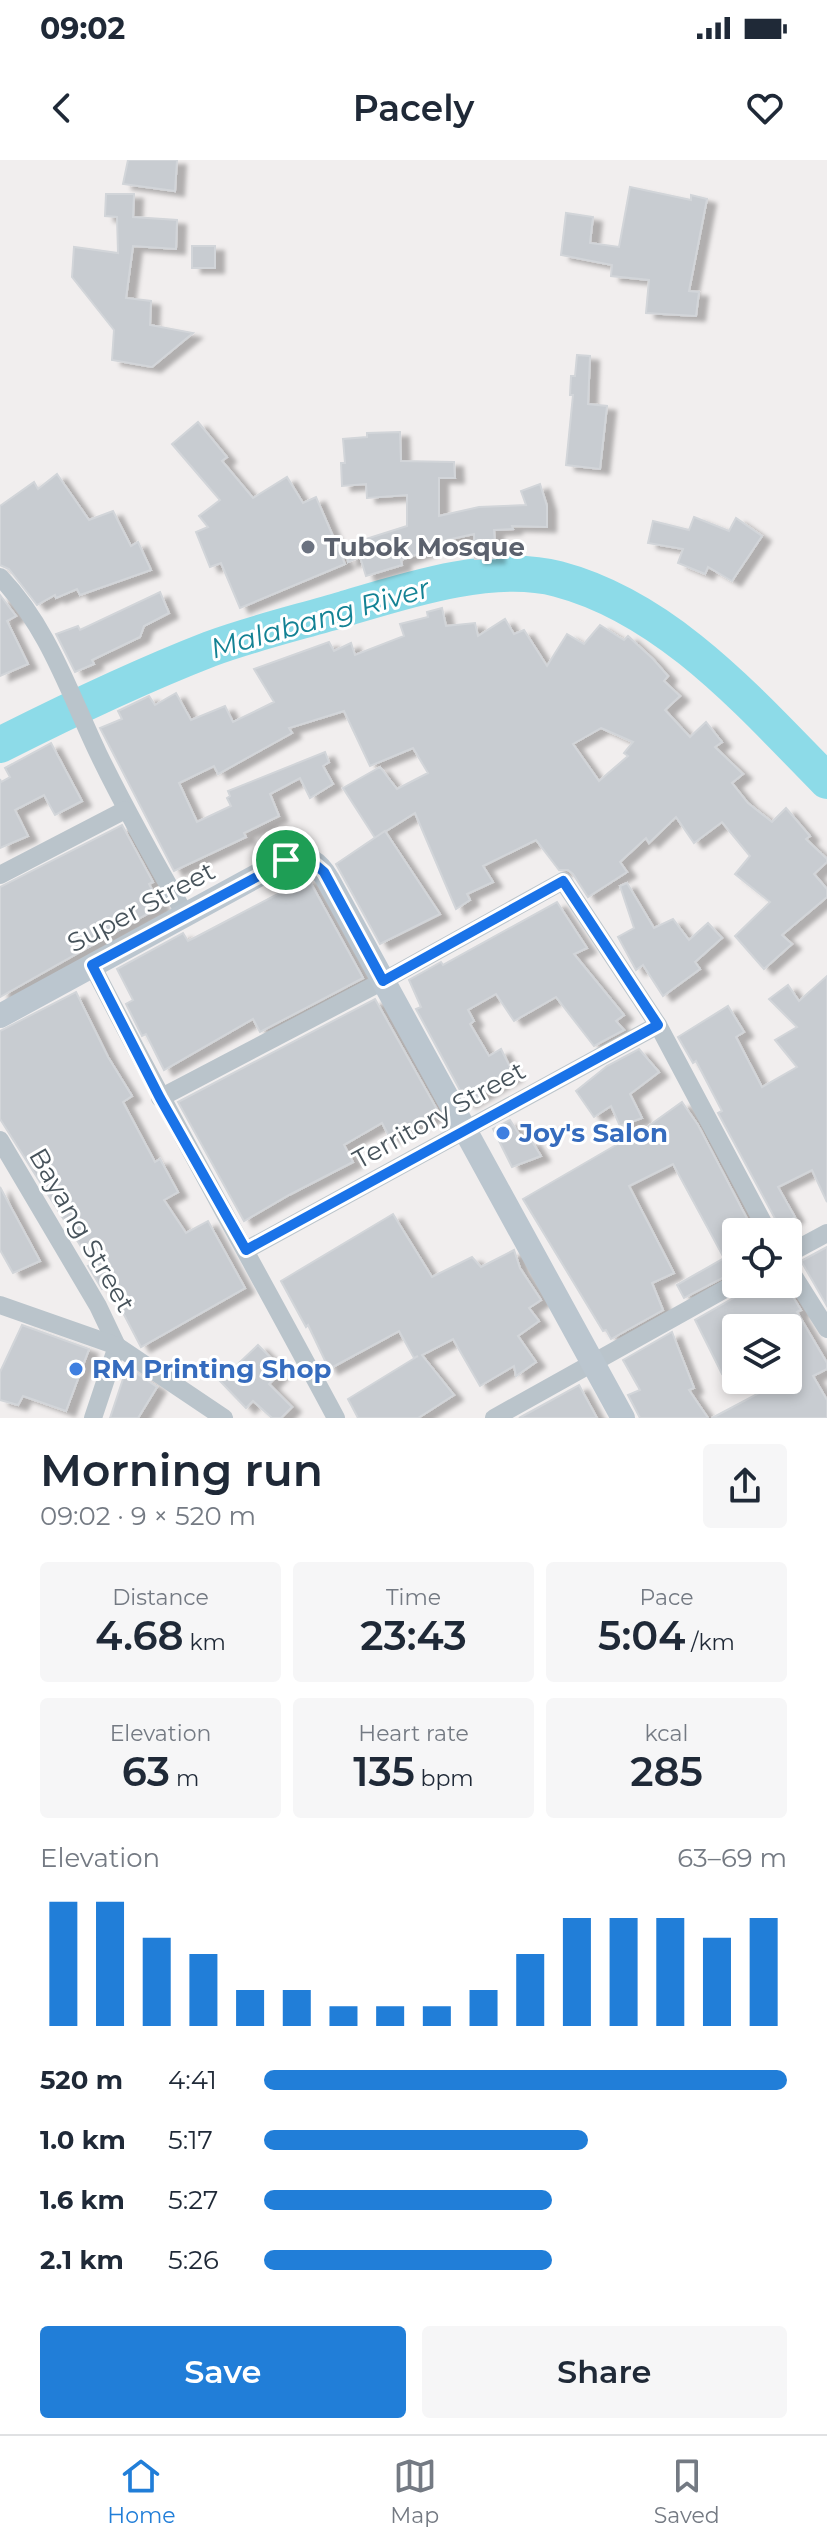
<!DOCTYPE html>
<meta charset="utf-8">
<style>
:root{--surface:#fff;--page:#f6f6f7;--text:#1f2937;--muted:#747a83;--line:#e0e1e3;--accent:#217ed8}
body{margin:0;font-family:Montserrat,sans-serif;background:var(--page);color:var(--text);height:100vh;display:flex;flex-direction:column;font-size:30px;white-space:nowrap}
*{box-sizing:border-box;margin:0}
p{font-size:26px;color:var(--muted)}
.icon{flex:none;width:44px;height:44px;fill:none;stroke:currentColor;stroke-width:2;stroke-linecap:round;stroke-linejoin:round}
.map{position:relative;height:1258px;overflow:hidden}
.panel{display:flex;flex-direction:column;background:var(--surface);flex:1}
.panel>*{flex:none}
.tools{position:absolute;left:722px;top:1058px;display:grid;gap:16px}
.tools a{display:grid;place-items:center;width:80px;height:80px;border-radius:8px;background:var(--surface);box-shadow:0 4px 12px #0003;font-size:40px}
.pin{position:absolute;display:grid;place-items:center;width:68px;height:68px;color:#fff;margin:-34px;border:4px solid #fff;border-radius:50%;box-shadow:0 2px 8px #0007}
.round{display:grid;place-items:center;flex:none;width:84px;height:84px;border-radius:8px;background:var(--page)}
.headline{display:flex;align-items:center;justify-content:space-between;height:136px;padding:0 40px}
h1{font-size:44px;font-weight:600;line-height:60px}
.stats{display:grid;grid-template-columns:repeat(3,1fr);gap:12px;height:136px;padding:8px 40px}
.stats div{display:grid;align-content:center;border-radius:8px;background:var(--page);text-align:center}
.stats b{font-size:40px;font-weight:600}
.stats small{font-size:22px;font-weight:400}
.stats p{font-size:22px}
.chart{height:224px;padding:16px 40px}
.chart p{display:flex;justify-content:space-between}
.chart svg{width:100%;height:144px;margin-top:8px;stroke:var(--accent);stroke-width:6}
.button{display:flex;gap:16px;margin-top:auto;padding:16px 40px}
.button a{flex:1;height:92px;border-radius:8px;background:var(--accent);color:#fff;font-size:32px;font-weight:600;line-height:92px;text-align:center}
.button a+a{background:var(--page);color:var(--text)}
ul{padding:0 40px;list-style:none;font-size:26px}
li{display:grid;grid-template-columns:128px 96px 1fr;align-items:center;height:60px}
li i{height:20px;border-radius:10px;background:var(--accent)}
.status{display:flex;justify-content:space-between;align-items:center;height:56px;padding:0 40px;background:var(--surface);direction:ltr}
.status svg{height:22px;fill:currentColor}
header{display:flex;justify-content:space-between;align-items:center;height:104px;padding:0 40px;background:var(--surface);font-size:36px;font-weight:600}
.menu{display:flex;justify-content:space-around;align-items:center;height:112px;border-top:2px solid var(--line);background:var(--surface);font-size:22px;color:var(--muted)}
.menu a{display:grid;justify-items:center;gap:4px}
.menu .on{color:var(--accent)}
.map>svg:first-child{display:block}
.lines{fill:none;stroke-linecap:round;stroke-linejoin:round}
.river{stroke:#8ddbe8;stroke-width:36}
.building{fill:#c8ccd1;stroke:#d2d5d9;stroke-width:2;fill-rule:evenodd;filter:url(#shadow)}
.street{stroke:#bac4cb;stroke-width:18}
.secondary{stroke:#bbc6cf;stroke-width:24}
.route-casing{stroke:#fff;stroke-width:16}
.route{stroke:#1a73e8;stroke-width:10}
.worship-dot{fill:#6b7280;stroke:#fff;stroke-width:3}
.shop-dot{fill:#3f7fe0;stroke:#fff;stroke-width:3}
.labels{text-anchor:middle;stroke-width:6;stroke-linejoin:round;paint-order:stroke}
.worship-label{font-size:26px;font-weight:bold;fill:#5b616d;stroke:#fff;text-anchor:start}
.street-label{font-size:26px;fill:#47535b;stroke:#fff}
.shop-label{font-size:26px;font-weight:bold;fill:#366cbe;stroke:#fff;text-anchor:start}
.water-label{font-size:28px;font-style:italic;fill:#138294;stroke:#fff}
</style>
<div class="status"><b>09:02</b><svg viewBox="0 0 49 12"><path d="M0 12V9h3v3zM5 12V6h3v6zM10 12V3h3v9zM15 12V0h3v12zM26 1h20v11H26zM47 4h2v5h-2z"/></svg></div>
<header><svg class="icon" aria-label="back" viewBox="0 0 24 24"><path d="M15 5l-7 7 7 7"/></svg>Pacely<svg class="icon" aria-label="heart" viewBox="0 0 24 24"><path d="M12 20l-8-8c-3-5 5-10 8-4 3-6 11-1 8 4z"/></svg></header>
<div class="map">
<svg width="827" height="1258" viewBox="0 0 827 1258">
<defs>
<filter id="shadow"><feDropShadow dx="9" dy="5" stdDeviation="2" flood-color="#0004"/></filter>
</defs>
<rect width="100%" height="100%" fill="#f1eeee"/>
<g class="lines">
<!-- river -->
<path class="river" d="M0,585C69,550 138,517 210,489C253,473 300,462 344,449C407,430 493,402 558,419C668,448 750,543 827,621"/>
</g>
<!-- building -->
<g class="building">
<polygon points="128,0 177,0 175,31 123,24"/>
<polygon points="630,27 691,40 691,35 707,39 689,131 699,132 696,156 646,153 649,120 611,116 612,105 561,95 566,53 593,57 590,83 619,87"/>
<polygon points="106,34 134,34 133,57 177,60 176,89 133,86 126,138 151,141 150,165 193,173 152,207 112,200 114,170 72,117 74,87 118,93 117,57 105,56"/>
<rect x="192" y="86" width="23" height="22"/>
<polygon points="577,195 590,196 588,244 607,246 600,309 566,305 573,235 570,235 571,216 575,216"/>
<polygon points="198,262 227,297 222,301 253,338 287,317 303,343 316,337 345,404 240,448 221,403 210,407 196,372 208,367 199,356 220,340 172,284"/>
<polygon points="400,272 401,301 454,302 455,318 439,318 439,356 479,347 526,345 521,331 540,324 547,346 547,367 512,366 513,369 494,370 496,398 475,399 474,374 433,383 435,388 401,400 402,405 366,416 360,397 348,402 347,385 407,366 407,335 367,338 366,324 342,326 341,303 345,303 343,279 367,277 367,273"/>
<polygon points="57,314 89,360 113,351 131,386 138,382 151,410 80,435 77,429 56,438 55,435 37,445 9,409 0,405 0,346 34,322 38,329"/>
<polygon points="694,357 729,371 736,358 762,376 732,421 708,407 705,414 678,403 683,389 648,383 653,361 689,370"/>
<polygon points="160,432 169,453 144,466 140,477 92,500 94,504 75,512 56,474 78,466 80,470"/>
<polygon points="0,435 16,456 7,461 28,504 0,516"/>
<path d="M442,448L446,466L475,463L478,476L505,459L514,474L524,470L547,506L567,474L584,484L600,465L624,480L628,476L653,499L668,516L664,521L680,536L665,550L690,577L706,562L722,582L715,587L743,614L732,623L748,643L772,662L786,648L810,676L806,679L827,699V702L814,714L827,729V737L782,775L792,784L764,809L735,776L770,742L735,714L750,696L722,662L694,683L676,657L649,683L646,678L620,702L627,712L588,737L573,714L568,710H559L536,680L483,706L493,722L467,734L470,740L456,749L415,653L375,678L343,628L380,607L397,629L428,613L413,588L370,606L344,551L289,568L292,573L218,614L214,606L179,623L197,662L231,646L227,638L230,636L228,631L325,592L329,602L323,606L333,624L310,638L300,618L270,634L279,656L244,673L246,677L174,711L100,568L122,559L118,551L149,536L155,545L176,533L191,560L225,546L233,562L274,542L254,509L329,482L334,491L351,483L355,495L404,476L400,464L428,457L427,452ZM601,568L633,582L624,593L628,596L599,621L573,584Z"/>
<polygon points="51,583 82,641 55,655 44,635 15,650 28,676 0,688 0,619 1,622 10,617 5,608"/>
<polygon points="122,665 153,722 149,724 161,746 0,837 0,727"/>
<polygon points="385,671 440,754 380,784 336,704"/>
<polygon points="308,718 363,818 260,872 253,859 164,910 146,874 142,876 126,844 133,840 117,809 183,773 188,781 196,777"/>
<polygon points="627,723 654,768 673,759 689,780 708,763 722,778 695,802 700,809 663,836 643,805 636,810 618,777 634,768 620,726"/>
<polygon points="557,742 587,788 574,794 624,855 616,861 624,870 594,886 556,837 514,861 496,834 468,850 474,861 470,864 489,896 501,889 514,915 467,943 416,849 421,847 409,820 441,802 443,805"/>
<polygon points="827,816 827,1042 812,1010 778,1027 795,1057 779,1066 718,953 722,951 696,901 693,903 678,877 728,846 744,872 736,877 762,927 797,907 775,880 797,867 769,839 788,825 799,841"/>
<polygon points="76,832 108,897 132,936 123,942 155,1002 160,999 178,1032 164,1040 186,1073 208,1061 245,1128 141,1187 109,1126 102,1129 88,1106 92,1104 0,959 0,871"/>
<polygon points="375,839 439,953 390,978 382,963 344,985 353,1002 289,1035 244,1061 178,942"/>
<polygon points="639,889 659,912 630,934 642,958 620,966 611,946 594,957 576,931 607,906"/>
<polygon points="682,942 698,965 754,1072 736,1072 736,1111 684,1138 677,1125 724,1098 673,1004 629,1026 674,1113 652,1123 663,1150 611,1179 606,1170 603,1171 523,1039 647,967"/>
<polygon points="510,960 524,982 531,980 541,996 512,1007 493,969"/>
<polygon points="0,1027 40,1101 13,1113 0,1090"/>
<polygon points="393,1054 432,1117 472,1097 481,1107 514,1090 520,1108 541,1140 529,1148 539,1161 518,1176 536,1202 516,1216 514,1206 480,1226 453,1179 422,1195 454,1235 418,1258 358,1258 348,1239 418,1196 414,1198 399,1171 329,1209 308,1165 306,1167 281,1121"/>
<polygon points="827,1087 827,1146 801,1101"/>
<polygon points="748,1124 785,1124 801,1150 797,1152 827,1203 827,1209 813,1216 827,1240 827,1258 712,1258 763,1231 758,1220 788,1220 788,1168 736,1168 736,1208 722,1214 695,1160 742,1133"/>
<polygon points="22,1165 89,1189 66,1251 23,1236 18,1245 0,1240 0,1212"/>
<polygon points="672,1172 694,1228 689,1230 708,1258 640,1258 628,1235 640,1230 623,1200"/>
<polygon points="258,1185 283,1210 269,1224 292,1247 281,1258 272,1258 253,1241 246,1248 220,1221"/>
<polygon points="127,1207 157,1227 138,1258 110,1258"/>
<polygon points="579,1225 597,1258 519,1258"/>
</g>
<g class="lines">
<!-- street -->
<g class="street">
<path d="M0,417C48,467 69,532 98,593C125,649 155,702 186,756"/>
<polyline points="0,715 125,650"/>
<path d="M92,805C170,957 255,1107 336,1258"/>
<polyline points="160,938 383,821 563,721 658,865 768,1072"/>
<polyline points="0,980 98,1146 117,1186 93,1258"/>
<polyline points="246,1090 658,865"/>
<polyline points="788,1094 827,1073"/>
<polyline points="788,1107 827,1169"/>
<polyline points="0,1145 117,1186 224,1258"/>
<polyline points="494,1258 736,1123"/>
</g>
<!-- secondary -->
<path class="secondary" d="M0,856L286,700C305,692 319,704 328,720L623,1258"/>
</g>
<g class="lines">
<!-- route casing -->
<g class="route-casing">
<polygon id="route" points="294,697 311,701 324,712 383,821 563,721 658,865 246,1090 160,938 92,805"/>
</g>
<!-- route -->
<use href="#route" class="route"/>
</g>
<!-- markers -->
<circle class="worship-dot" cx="308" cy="387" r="8"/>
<g class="shop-dot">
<circle cx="503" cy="973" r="8"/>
<circle cx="76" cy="1209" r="8"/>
</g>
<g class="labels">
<!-- worship labels -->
<g class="worship-label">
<text x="324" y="396">Tubok Mosque</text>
</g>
<!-- street labels -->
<g class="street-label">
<text transform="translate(141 747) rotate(-28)" y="9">Super Street</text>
<text transform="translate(439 955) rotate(-29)" y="9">Territory Street</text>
<text transform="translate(82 1070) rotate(60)" y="9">Bayang Street</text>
</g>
<!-- shop labels -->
<g class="shop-label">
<text x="519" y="982">Joy's Salon</text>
<text x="92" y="1218">RM Printing Shop</text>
</g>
<!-- water labels -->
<g class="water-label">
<text transform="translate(320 458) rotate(-16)" y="10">Malabang River</text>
</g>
</g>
</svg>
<div class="tools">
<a><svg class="icon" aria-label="locate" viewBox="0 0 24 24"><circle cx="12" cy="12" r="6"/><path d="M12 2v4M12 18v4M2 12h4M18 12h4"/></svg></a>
<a><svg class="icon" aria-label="layers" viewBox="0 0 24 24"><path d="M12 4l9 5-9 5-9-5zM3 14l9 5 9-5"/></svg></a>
</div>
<div class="pin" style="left:286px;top:700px;background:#1e9e55"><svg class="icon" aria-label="arrive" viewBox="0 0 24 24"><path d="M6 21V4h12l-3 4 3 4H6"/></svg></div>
</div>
<section class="panel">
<div class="headline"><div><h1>Morning run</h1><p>09:02 · 9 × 520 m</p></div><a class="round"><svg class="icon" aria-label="share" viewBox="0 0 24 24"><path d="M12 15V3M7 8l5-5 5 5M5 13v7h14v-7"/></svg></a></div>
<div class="stats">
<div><p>Distance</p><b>4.68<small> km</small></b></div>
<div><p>Time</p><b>23:43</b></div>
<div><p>Pace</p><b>5:04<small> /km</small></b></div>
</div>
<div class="stats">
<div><p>Elevation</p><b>63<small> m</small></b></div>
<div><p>Heart rate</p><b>135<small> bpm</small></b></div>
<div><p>kcal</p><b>285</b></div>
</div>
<div class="chart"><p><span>Elevation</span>63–69 m</p>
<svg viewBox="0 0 160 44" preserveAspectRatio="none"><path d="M5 44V6M15 44V6M25 44V17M35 44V22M45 44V33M55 44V33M65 44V38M75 44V38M85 44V38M95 44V33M105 44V22M115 44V11M125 44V11M135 44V11M145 44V17M155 44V11"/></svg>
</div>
<ul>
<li><b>520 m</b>4:41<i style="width:100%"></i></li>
<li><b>1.0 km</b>5:17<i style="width:62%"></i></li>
<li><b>1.6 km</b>5:27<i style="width:55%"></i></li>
<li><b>2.1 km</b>5:26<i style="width:55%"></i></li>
</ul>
<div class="button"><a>Save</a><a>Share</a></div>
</section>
<nav class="menu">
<a class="on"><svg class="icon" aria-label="home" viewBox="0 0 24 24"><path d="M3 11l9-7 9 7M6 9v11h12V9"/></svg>Home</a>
<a><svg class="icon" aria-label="map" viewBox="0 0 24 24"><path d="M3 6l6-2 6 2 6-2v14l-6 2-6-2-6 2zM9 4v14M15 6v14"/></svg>Map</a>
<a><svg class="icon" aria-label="saved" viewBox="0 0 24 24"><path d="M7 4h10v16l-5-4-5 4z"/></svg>Saved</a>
</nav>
